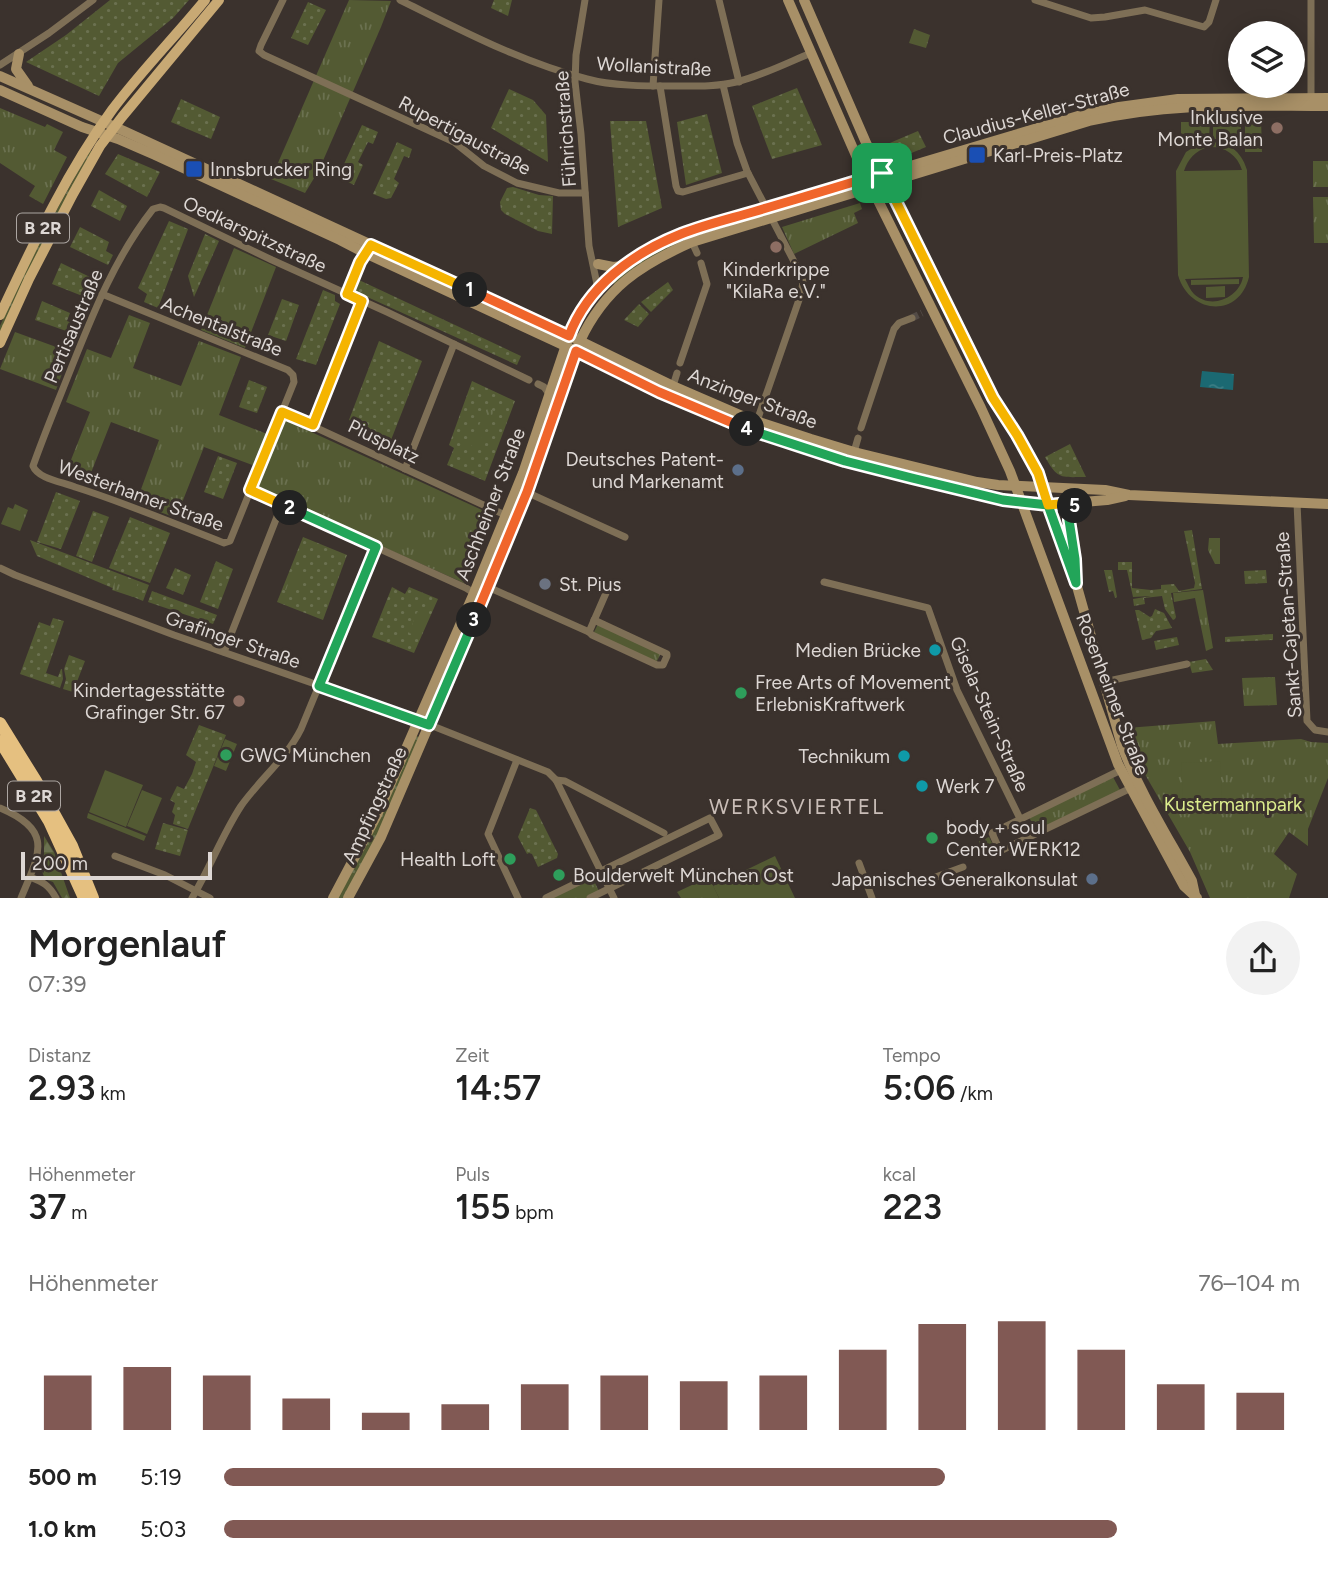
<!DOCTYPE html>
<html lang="de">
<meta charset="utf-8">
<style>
:root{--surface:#fff;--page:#f2f2f2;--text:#222;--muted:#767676;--accent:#815954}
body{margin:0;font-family:Figtree,sans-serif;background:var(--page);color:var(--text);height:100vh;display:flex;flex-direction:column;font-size:26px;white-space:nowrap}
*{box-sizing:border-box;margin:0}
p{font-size:23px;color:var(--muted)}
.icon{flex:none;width:38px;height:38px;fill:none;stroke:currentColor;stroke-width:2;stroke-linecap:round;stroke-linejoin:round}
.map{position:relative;height:898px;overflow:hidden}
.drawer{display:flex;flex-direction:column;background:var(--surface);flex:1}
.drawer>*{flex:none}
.controls{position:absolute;left:1228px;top:21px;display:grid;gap:14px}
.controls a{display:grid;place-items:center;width:77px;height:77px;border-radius:50%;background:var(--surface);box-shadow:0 4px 18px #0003;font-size:35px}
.scale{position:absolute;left:21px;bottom:18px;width:191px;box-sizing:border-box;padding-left:7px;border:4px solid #ddd7d4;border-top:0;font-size:19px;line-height:24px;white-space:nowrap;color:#ddd7d4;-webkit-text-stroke:5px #3b322d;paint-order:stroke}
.pin{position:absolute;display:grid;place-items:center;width:60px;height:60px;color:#fff;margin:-30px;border-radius:14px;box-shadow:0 4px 10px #0006}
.km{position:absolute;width:35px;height:35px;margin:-18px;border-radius:50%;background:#222;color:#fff;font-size:19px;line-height:35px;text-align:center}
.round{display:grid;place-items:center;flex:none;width:74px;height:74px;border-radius:37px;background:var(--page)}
.overview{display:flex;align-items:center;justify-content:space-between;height:119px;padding:0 28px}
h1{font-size:38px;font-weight:600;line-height:52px}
.stats{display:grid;grid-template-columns:repeat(3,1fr);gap:10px;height:119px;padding:7px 28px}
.stats div{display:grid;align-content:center}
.stats b{font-size:35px;font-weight:600}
.stats small{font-size:19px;font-weight:400}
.stats p{font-size:19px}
.chart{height:196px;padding:14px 28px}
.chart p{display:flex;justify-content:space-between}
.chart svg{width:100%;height:126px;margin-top:7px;stroke:var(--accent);stroke-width:6}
ul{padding:0 28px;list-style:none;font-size:23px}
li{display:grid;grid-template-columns:112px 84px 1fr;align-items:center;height:52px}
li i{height:18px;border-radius:9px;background:var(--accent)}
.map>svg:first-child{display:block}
.grass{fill:url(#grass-dots)}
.forest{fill:url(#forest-firs)}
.park{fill:url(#park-tufts)}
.pitch{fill:#535a33;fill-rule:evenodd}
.water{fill:url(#water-ripples)}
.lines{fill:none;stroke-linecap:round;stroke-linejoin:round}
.street-tunnel{stroke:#534b46;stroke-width:7;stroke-dasharray:7 3.5;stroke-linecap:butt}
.street{stroke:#7e6f56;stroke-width:7}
.secondary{stroke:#a89067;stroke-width:10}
.primary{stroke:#c8a974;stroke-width:10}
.highway{stroke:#e5c080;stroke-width:12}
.split-1-casing{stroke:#fff;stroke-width:14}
.split-2-casing{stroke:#fff;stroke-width:14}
.split-3-casing{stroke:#fff;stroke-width:14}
.split-4-casing{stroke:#fff;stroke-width:14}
.split-5-casing{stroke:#fff;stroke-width:14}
.split-6-casing{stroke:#fff;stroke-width:14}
.split-1{stroke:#f0652b;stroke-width:9}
.split-2{stroke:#f5b400;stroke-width:9}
.split-3{stroke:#22a559;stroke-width:9}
.split-4{stroke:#f0652b;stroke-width:9}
.split-5{stroke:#22a559;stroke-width:9}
.split-6{stroke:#f5b400;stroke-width:9}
.education-dot{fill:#8d6e63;stroke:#3b322d;stroke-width:2.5}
.transit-dot{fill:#1a4fb4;stroke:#3b322d;stroke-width:2.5}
.service-dot{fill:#5c6f8a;stroke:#3b322d;stroke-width:2.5}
.worship-dot{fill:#6b7280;stroke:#3b322d;stroke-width:2.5}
.culture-dot{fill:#0f9aa8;stroke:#3b322d;stroke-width:2.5}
.leisure-dot{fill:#2e9e5b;stroke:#3b322d;stroke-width:2.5}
.labels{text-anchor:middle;stroke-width:6;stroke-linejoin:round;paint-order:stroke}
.shield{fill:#3b322d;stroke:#aca6a2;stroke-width:2}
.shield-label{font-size:18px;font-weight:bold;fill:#ddd7d4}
.street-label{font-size:19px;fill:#ddd7d4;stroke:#3b322d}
.poi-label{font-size:19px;fill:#ddd7d4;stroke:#3b322d;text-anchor:start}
.park-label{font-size:19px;fill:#dced8d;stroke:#3b322d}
.neighbourhood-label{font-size:21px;letter-spacing:2px;fill:#c9bdb7;stroke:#3b322d}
</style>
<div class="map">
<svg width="1328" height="898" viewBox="0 0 1328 898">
<defs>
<pattern id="grass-dots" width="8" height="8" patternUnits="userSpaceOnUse" patternTransform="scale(1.75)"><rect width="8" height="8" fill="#535a33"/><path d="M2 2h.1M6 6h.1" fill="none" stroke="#6b7150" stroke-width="1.8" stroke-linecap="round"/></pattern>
<pattern id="forest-firs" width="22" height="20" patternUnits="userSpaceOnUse" patternTransform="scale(1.75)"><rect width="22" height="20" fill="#535a33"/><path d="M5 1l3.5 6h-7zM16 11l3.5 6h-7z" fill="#6b7150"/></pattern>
<pattern id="park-tufts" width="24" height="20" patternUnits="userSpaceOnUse" patternTransform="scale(1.75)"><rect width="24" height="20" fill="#535a33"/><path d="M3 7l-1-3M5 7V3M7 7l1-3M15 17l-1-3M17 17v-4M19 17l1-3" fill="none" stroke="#6b7150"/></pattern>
<pattern id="water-ripples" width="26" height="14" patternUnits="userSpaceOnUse" patternTransform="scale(1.75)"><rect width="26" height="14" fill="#1b6972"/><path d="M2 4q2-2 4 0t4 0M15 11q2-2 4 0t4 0" fill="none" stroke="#3c7e85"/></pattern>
</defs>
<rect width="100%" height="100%" fill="#3b322d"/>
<!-- grass -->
<g class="grass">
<polygon points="110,0 189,0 173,18 118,63 99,96 26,62 66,35"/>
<polygon points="494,0 512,0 508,16 491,8"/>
<polygon points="308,2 326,10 308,45 291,38"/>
<polygon points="797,88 822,145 772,159 752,106"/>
<polygon points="509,89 533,100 546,115 548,162 491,128"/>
<polygon points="181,99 220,117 211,139 171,122"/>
<polygon points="707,114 722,173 686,185 677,122"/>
<polygon points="610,121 646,121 662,208 618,227"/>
<polygon points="362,125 378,132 373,144 368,142 358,162 363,165 354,185 338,177"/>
<polygon points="918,131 926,147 909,154 893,158 885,145"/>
<polygon points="397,142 412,149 409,158 404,156 394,179 399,183 391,198 386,199 373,194"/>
<path d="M90,151H92L0,332V326C26,266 57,207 90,151Z"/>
<polygon points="118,154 160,172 147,197 105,174"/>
<polygon points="513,187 539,195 553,196 552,234 538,231 505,214 501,210 500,202 507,188"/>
<polygon points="99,190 127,206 120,221 91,206"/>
<path d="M758,214L760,216L759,218C728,228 694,235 665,250C647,259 631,272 616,285L613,283V281L636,262L668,244Z"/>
<polygon points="169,221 188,229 187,232 158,308 144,302 147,294 138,288"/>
<polygon points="80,227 109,242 106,251 113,255 108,265 70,247"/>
<polygon points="205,234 219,241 194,297 188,276"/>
<polygon points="61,263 90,277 87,286 94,289 90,299 52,284"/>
<polygon points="359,280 521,356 517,365 354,291"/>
<polygon points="668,282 673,290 651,312 641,302"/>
<polygon points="323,290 335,295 335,301 340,304 316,365 296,359"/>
<polygon points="282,299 299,305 286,341 268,335"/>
<polygon points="42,301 70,313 67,321 72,323 69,332 35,320"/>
<polygon points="639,304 649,314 638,327 624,320"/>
<polygon points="379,341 422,361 391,440 349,420"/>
<polygon points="249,380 267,387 257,413 239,407"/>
<polygon points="472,381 515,401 485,481 447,465 454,448 449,445"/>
<path d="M1070,444L1086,477C1061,477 1058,480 1045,457Z"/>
<polygon points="218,456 237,463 223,499 204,492"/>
<polygon points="56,492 80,501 61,549 37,542"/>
<polygon points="93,511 109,517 92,562 76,556"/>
<polygon points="130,517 170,533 150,583 109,568"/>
<polygon points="1192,530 1202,589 1171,593 1176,617 1175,619 1173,620 1165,609 1162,596 1144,598 1145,604 1134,606 1133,599 1151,596 1133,597 1127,570 1118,570 1118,562 1132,562 1132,588 1151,590 1161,589 1161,585 1174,584 1179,591 1194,588 1195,583 1184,531"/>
<polygon points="303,537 347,555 323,620 277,602"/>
<polygon points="30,540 149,585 143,601 37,556"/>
<polygon points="216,561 233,569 218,609 200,602"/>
<polygon points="175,568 191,575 183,595 166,588"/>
<polygon points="1104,570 1112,570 1117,597 1115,598 1113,591 1109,592"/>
<polygon points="1266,570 1267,583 1245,584 1244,571"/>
<polygon points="392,587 405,594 409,587 438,599 414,653 372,637"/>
<polygon points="152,591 217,615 213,624 148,602"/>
<polygon points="1155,609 1164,613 1172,628 1156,631 1151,638 1142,640 1135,610 1139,610 1150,617 1152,616"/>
<polygon points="53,618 64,621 46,673 58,677 61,669 62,669 63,679 60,688 20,674 39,622 50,626"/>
<polygon points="1273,634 1273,640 1225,642 1225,637"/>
<polygon points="1177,637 1179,645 1156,650 1154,641"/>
<polygon points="69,655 85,661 73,692 63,689 66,679 64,669"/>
<polygon points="1206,659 1213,670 1192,673 1189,662"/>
<polygon points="199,725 226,735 188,829 173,824 175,815 172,812 175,803 170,800 177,786 184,789 192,774 196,762 186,755"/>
<path d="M416,736L420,737C397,792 375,848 343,898H337L351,874Z"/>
<polygon points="530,808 536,810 558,854 557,858 538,867 532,854 529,853 527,854 518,837"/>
<polygon points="163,823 188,830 180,856 155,849"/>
<polygon points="989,837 996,851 983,857 979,841"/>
</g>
<!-- forest -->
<polygon class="forest" points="44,836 54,852 70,898 62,898 53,882 45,879 41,869 44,854"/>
<!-- park -->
<g class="park">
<polygon points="349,0 391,1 381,27 319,170 305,193 271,179"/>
<polygon points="914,29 930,35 926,48 909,43"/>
<polygon points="0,108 45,127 47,124 63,132 54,150 67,157 43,204 29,196 35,186 0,163"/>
<rect x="1313" y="161" width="15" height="26"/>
<polygon points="1313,197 1328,197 1328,243 1314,243"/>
<polygon points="860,203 862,209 854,213 858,223 794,254 782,227"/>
<polygon points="234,248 276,267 245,348 201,330"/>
<polygon points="129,315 150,323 133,368 181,386 199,341 241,357 219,415 267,434 255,466 204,447 176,518 136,503 159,440 111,422 87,483 65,475 90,412 66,402 87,349 111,358"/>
<polygon points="15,332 70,352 56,390 0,369"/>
<polygon points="487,408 494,411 477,448 470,445"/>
<polygon points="285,420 493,515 464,583 255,490"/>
<polygon points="15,504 28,510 20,531 1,524 8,507 13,509"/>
<polygon points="1209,538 1220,538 1220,564 1215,564 1208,550"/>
<polygon points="292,571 301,575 294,594 285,590"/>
<polygon points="117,575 138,583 133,597 112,590"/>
<polygon points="1203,590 1213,648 1206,651 1195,598 1174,602 1173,593"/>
<polygon points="417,612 428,616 420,637 409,633"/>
<polygon points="598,624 661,653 656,663 593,634"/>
<polygon points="1275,677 1277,705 1244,706 1242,678"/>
<polygon points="1215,721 1218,744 1301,739 1311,742 1328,743 1328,778 1308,829 1308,846 1289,832 1274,854 1297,874 1289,898 1210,898 1190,852 1143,771 1127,728"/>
<polygon points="1113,777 1120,790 1036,831 1029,817"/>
<polygon points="592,877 599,891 586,898 549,898"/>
<polygon points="709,877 719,898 681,898 677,892"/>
</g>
<!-- pitch -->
<g class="pitch">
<polygon points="1245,118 1261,118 1262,152 1245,152"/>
<polygon points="1181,122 1210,122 1209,139 1181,138"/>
<polygon points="1213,122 1241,123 1241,139 1213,139"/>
<path d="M1208,142C1228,142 1241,150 1247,170L1249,277C1239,319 1189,314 1178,275L1176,171L1186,152L1199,144ZM1208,147C1224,146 1237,154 1242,170L1184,171C1188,159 1195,151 1208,147ZM1243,277C1239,298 1211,310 1194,294C1190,290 1188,284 1185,279Z"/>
<polygon points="1239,279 1239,284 1191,285 1191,280"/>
<polygon points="1225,286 1225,297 1206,298 1206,287"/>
<polygon points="225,739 237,744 226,771 214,766"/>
<polygon points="1220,761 1222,799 1183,802 1181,763"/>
<polygon points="105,770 143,785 126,827 89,812"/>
<polygon points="142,790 162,798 147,834 127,826"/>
<polygon points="88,813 146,836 144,841 87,818"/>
<polygon points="775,856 795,898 719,898 713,886"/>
</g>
<!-- water -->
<polygon class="water" points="1202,371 1234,374 1233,390 1200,387"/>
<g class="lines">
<!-- street-tunnel -->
<polyline class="street-tunnel" points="912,318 922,313"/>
<!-- street -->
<g class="street">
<polyline points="283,0 261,45 259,51 264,55 454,142 484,166 517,183 559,193 585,193"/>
<path d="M400,0C461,30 521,62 587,79C612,86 646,86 672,86C693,86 716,87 736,82C759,77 789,62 811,53"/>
<polyline points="585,0 576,55 575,82 581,134 589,246 598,289"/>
<polyline points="719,0 739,82"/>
<polyline points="1035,0 1091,18 1105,17 1145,10 1204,27 1209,22 1216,0"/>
<polyline points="1311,0 1311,101"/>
<polyline points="0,65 49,33 93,0"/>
<polyline points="723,85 737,143 747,171 801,275 803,282 801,294 757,421"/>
<polyline points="653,86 659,0"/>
<polyline points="660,86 676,186 678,191 683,192 748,173"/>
<polyline points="692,242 697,253"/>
<path d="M102,294L288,370L293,375L294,382L230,541L224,543C175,524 126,503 75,487C63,482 38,479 33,466C45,432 59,399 72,366C94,311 116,256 153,209L160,207L164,208L272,260L387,312L529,380"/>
<polyline points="347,294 365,253"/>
<polyline points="680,363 707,284 701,263"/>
<polyline points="538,384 544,387 549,394"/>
<polyline points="673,386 677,373"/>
<polyline points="282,412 516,520"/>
<polyline points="313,425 362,301"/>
<polyline points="861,428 894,329 899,323 912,318"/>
<polyline points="854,452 858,438"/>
<polyline points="405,469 454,344"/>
<polyline points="250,490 466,588 477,595"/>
<polyline points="524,491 625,537"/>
<polyline points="1297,503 1307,721 1315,730 1328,732"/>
<polyline points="0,568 15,575 174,635 410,717 548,772 556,780 614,898"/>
<polyline points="824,582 928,608 957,690 1029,837"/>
<polyline points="488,587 589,632 592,635 657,665 663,665 667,656 667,654 594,620"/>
<polyline points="589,632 606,593"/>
<polyline points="224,652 282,504"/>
<polyline points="1104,682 1187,664"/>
<polyline points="517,760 488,834 518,898"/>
<polyline points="1121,770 992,833 1000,851 1131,788"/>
<polyline points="556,780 565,781 664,833"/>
<path d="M0,808C55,831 39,854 21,898"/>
<polyline points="115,856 165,875 210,898"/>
<polyline points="859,863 872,898"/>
<path d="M30,877C43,882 49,885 56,898"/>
<polyline points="933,878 963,867"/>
<path d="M192,898C210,868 222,835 241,806C260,779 286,759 301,729L376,547"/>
<polyline points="546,898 710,818 719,835 590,898"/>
</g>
<!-- secondary -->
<g class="secondary">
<polyline points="788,0 858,160 981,408 1010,471 1118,764 1184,886 1197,898"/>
<path d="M804,0L867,145L965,343L993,398L1017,435L1038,473L1053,522L1076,583L1122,746C1140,793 1168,837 1192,881L1195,895"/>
<polyline points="19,54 16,69 28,86"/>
<polyline points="0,76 124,131 580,341 673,386 747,418 811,439 854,452 977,482 998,485 1105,490 1129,495 1328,504"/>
<polyline points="0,90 82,127 118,139 155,155 340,240 365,253 576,351 659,392 747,429 790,444 845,461 1012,502 1059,504 1107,500 1125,496"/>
<polyline points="598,264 613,267 623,266"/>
<path d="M1076,572L1069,520C1070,510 1072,507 1081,503"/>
<path d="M333,898L377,815L474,593L523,473L573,324C596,279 638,254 682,234L1078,116L1119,107L1178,99L1328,98"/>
<path d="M348,898L381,837L503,552L527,492L580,341C605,288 640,265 692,242L1089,121C1170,102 1246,106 1328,106"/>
</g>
<!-- primary -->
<g class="primary">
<path d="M0,315C33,245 66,173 112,110C141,71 175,37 205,0"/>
<polyline points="0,343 29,279 73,194 100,146 122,117 219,0"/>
</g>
<!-- highway -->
<g class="highway">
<polyline points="0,723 36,781 72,846 93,898"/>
<polyline points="0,741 49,821 84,898"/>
</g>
</g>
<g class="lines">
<!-- split-1 casing -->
<g class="split-1-casing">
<path id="split-1" d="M470,290L569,336C587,287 633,253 681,234C704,225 729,219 753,212C796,199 839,187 882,173"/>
</g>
<!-- split-2 casing -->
<g class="split-2-casing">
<polyline id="split-2" points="290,508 250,490 282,412 313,425 362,301 347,294 360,262 371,245 470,290"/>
</g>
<!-- split-3 casing -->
<g class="split-3-casing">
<polyline id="split-3" points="290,508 376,547 319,686 429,725 474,620"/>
</g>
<!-- split-4 casing -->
<g class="split-4-casing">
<polyline id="split-4" points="474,620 527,492 576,351 659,392 747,429"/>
</g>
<!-- split-5 casing -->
<g class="split-5-casing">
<polyline id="split-5" points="747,429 845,461 912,478 1003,500 1048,505 1076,583 1075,559 1069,520 1070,511 1075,506"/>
</g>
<!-- split-6 casing -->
<g class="split-6-casing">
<polyline id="split-6" points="882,173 993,398 1017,435 1038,473 1048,505 1082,502 1075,506"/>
</g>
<!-- split-1 -->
<use href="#split-1" class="split-1"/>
<!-- split-2 -->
<use href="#split-2" class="split-2"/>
<!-- split-3 -->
<use href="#split-3" class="split-3"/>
<!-- split-4 -->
<use href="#split-4" class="split-4"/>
<!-- split-5 -->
<use href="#split-5" class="split-5"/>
<!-- split-6 -->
<use href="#split-6" class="split-6"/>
</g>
<!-- markers -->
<g class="education-dot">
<circle cx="1277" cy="128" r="7"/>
<circle cx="776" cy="247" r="7"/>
<circle cx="239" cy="701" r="7"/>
</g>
<g class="transit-dot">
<rect x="968" y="146" width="18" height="18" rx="3.5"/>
<rect x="185" y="160" width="18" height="18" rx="3.5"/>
</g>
<g class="service-dot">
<circle cx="738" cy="470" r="7"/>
<circle cx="1092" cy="879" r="7"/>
</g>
<circle class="worship-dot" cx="545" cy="584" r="7"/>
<g class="culture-dot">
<circle cx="935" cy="650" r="7"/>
<circle cx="904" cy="756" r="7"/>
<circle cx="922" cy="786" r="7"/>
</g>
<g class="leisure-dot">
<circle cx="741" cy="693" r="7"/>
<circle cx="226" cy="755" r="7"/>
<circle cx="932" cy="838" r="7"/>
<circle cx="510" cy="859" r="7"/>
<circle cx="559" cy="875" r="7"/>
</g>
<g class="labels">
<!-- shield labels -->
<g class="shield">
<rect x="17" y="213.5" width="52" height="29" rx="5"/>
<rect x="8" y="781.5" width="52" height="29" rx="5"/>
</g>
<g class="shield-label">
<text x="43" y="234">B 2R</text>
<text x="34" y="802">B 2R</text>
</g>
<!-- street labels -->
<g class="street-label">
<text transform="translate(654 66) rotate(3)" y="7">Wollanistraße</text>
<text transform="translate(1036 113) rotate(-15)" y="7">Claudius-Keller-Straße</text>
<text transform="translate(565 129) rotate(-94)" y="7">Führichstraße</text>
<text transform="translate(465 135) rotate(28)" y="7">Rupertigaustraße</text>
<text transform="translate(255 234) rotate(25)" y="7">Oedkarspitzstraße</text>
<text transform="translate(73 326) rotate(-67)" y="7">Pertisaustraße</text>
<text transform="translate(222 326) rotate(22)" y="7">Achentalstraße</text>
<text transform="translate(753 398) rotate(21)" y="7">Anzinger Straße</text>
<text transform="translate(384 441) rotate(26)" y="7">Piusplatz</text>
<text transform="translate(141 495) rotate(20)" y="7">Westerhamer Straße</text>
<text transform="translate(490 504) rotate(-69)" y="7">Aschheimer Straße</text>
<text transform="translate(1288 625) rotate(-94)" y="7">Sankt-Cajetan-Straße</text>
<text transform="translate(233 639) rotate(19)" y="7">Grafinger Straße</text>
<text transform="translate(1113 694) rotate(69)" y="7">Rosenheimer Straße</text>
<text transform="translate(990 714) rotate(66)" y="7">Gisela-Stein-Straße</text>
<text transform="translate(374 805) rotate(-65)" y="7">Ampfingstraße</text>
</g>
<!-- poi labels -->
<g class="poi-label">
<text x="1263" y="124" text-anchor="end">Inklusive<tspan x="1263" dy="22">Monte Balan</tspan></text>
<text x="993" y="162">Karl-Preis-Platz</text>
<text x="210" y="176">Innsbrucker Ring</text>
<text x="776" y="276" text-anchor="middle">Kinderkrippe<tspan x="776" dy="22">"KilaRa e.V."</tspan></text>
<text x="724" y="466" text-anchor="end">Deutsches Patent-<tspan x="724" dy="22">und Markenamt</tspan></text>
<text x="559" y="591">St. Pius</text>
<text x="921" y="657" text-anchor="end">Medien Brücke</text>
<text x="755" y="689">Free Arts of Movement<tspan x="755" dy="22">ErlebnisKraftwerk</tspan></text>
<text x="225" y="697" text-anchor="end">Kindertagesstätte<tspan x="225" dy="22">Grafinger Str. 67</tspan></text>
<text x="240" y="762">GWG München</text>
<text x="890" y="763" text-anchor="end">Technikum</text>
<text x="936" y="793">Werk 7</text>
<text x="946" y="834">body + soul<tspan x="946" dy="22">Center WERK12</tspan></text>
<text x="496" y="866" text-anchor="end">Health Loft</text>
<text x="573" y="882">Boulderwelt München Ost</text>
<text x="1078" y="886" text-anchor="end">Japanisches Generalkonsulat</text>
</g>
<!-- park labels -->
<g class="park-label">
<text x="1233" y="811">Kustermannpark</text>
</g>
<!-- neighbourhood labels -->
<g class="neighbourhood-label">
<text x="797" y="814">WERKSVIERTEL</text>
</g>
</g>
</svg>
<div class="controls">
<a><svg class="icon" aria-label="layers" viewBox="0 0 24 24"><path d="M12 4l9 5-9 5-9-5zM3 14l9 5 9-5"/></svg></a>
</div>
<div class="scale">200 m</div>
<div class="pin" style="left:882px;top:173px;background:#1e9e55"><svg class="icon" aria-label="arrive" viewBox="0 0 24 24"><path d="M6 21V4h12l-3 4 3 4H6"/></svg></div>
<b class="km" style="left:470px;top:290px">1</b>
<b class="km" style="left:290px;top:508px">2</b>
<b class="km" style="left:474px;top:620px">3</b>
<b class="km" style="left:747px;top:429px">4</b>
<b class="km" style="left:1075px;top:506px">5</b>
</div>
<section class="drawer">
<div class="overview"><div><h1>Morgenlauf</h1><p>07:39</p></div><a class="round"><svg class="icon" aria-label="share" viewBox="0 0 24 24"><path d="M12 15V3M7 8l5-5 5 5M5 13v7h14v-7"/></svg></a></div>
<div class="stats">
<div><p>Distanz</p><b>2.93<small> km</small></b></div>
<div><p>Zeit</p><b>14:57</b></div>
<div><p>Tempo</p><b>5:06<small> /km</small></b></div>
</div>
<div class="stats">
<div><p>Höhenmeter</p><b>37<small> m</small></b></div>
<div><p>Puls</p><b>155<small> bpm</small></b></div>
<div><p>kcal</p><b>223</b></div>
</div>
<div class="chart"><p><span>Höhenmeter</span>76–104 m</p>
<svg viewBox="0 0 160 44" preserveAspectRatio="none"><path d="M5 44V25M15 44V22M25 44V25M35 44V33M45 44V38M55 44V35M65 44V28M75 44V25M85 44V27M95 44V25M105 44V16M115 44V7M125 44V6M135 44V16M145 44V28M155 44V31"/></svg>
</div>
<ul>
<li><b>500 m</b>5:19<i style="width:67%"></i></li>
<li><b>1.0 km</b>5:03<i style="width:83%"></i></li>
</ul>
</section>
